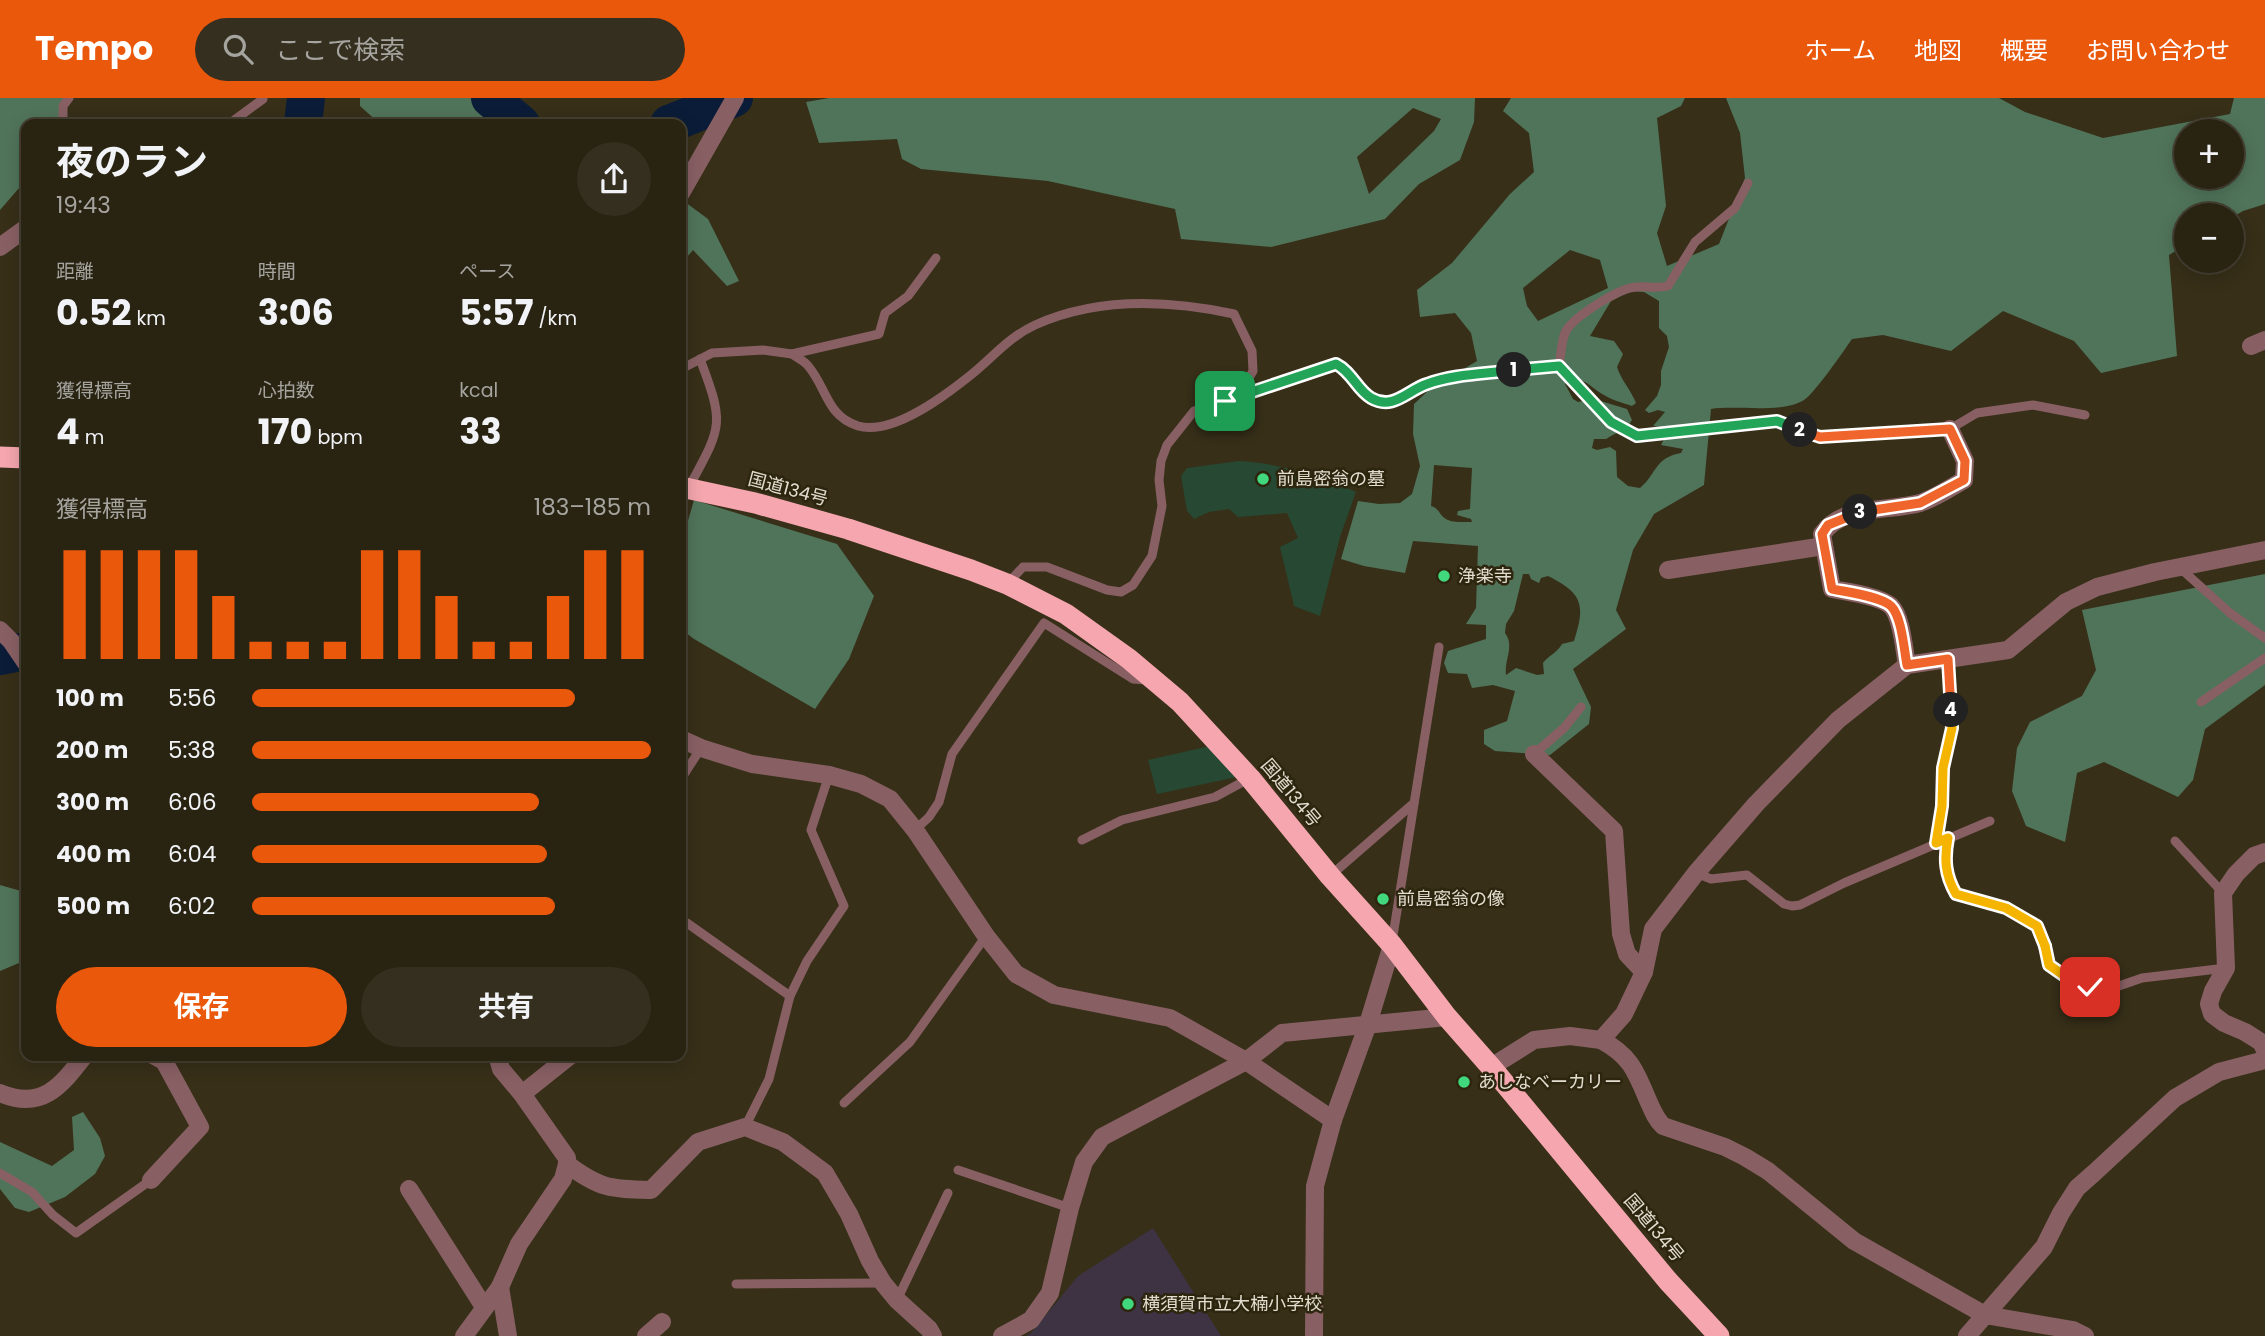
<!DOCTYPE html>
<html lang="ja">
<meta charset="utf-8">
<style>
:root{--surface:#292312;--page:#352f20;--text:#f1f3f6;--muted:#a5a49f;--line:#454032;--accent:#ea580c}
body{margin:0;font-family:Poppins,"Noto Sans JP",sans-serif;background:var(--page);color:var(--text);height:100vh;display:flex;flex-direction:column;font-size:26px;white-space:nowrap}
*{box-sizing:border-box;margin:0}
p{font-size:23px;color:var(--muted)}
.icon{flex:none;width:38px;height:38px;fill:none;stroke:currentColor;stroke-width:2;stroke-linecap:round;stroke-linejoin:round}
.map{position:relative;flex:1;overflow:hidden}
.details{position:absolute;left:21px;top:21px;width:665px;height:942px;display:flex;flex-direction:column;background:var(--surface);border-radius:14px;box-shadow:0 4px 18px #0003,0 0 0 2px var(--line)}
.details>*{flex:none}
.controls{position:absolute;left:2174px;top:21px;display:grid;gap:14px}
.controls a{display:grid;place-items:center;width:70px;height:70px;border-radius:50%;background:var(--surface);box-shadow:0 4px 18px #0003,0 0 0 2px var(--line);font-size:35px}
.pin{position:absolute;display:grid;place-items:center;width:60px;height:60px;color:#fff;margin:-30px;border-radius:14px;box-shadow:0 4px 10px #0006}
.km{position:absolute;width:35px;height:35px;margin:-18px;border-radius:50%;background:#222;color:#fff;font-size:19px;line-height:35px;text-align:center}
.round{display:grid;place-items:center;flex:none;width:74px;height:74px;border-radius:37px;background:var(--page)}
.head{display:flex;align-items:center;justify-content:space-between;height:119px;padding:0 35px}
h1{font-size:38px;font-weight:700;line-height:52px}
.figures{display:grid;grid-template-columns:repeat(3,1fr);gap:10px;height:119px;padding:7px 35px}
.figures div{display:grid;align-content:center}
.figures b{font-size:35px;font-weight:700}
.figures small{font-size:19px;font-weight:400}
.figures p{font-size:19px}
.chart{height:196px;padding:14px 35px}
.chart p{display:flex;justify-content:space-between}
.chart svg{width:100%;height:126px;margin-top:7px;stroke:var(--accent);stroke-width:6}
.button{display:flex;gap:14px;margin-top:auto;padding:14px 35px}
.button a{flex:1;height:80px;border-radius:42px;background:var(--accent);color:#fff;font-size:28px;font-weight:700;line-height:80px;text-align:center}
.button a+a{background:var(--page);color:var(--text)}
ul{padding:0 35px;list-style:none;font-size:23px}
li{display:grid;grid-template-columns:112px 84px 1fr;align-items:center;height:52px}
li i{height:18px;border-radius:9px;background:var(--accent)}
header{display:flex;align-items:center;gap:42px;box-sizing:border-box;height:98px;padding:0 35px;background:var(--accent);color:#fff}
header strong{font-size:33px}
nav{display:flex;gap:38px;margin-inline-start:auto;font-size:24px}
.search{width:490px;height:63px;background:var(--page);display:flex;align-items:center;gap:18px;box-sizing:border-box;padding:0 24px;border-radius:38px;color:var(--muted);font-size:26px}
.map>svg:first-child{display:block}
.education{fill:#3d3343}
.green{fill:#274832}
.forest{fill:#50745a;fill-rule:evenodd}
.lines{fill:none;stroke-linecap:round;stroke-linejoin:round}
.river{stroke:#0a1c37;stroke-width:38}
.lane{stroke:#886064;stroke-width:9}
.street{stroke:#886064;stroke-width:18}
.highway{stroke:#f5a6ae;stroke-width:21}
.split-1-casing{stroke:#fff;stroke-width:14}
.split-2-casing{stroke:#fff;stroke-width:14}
.split-3-casing{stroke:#fff;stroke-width:14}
.split-4-casing{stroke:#fff;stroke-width:14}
.split-5-casing{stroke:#fff;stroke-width:14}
.split-6-casing{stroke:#fff;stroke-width:14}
.split-1{stroke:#22a559;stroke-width:9}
.split-2{stroke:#22a559;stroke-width:9}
.split-3{stroke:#f0652b;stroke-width:9}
.split-4{stroke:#f0652b;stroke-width:9}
.split-5{stroke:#f5b400;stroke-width:9}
.split-6{stroke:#f5b400;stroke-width:9}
.poi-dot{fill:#41d77c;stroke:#2d250e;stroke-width:2.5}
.labels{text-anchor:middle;stroke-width:5;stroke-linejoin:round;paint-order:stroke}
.poi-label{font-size:18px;fill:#e2ddcf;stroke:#2d250e;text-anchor:start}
.street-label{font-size:18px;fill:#e2ddcf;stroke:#2d250e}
</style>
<header>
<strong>Tempo</strong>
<div class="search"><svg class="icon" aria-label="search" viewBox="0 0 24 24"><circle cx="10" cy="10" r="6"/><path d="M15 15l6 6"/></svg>ここで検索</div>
<nav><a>ホーム</a><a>地図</a><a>概要</a><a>お問い合わせ</a></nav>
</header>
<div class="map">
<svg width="2265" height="1238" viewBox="0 0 2265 1238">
<rect width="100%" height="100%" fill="#372f18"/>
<!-- education -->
<polygon class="education" points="1153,1130 1221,1238 1026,1238 1032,1234 1078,1178"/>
<!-- green -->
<g class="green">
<path d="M1239,363C1278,365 1321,378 1356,394L1340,439L1320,518L1294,508L1280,449L1298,440L1287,415L1238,419L1229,411L1209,414L1194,421L1187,413L1181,378L1187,370Z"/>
<polygon points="1210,648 1237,679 1157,696 1148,662"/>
</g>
<!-- forest -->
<g class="forest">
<polygon points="0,0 66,0 56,26 26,26 26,82 0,112"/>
<polygon points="360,0 479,0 509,26 380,26 360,8"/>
<path d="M829,0H1475L1474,24L1460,62L1419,86L1385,121L1271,149L1181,141L1175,111L1048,83L921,71L902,61L897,41L819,45L806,4ZM1413,10L1441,21L1434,33L1369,96L1357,59Z"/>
<path d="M1511,0H1685L1681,8L1657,20L1666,108L1657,135L1667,168L1719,146L1745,80L1740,35L1726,0H1999L2025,14L2103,40L2230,16L2234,0H2265V106L2243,113L2231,120V117H2186V147L2169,157L2177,258L2101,275L2074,243L2003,213L1951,253L1883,237L1852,241C1843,254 1814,296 1804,302C1782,316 1737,307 1711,311L1704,387L1654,416L1633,452L1616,512L1626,531L1573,571L1591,609L1589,626L1550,657L1495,653L1484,646V632L1507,623L1515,593L1493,587L1472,590L1467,576L1448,575L1444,565L1448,553L1486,541V527L1466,526L1476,510L1478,448L1413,443L1405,475L1364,468L1341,461L1358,403L1379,406L1400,405L1412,396L1420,368L1413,336L1414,306L1430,291L1477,263L1471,235L1455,215L1420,219L1417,192L1452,165L1510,96L1534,74L1529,35L1503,13ZM2186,33H2231V79H2186ZM1570,152L1600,162L1608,190L1538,223L1527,208L1523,190ZM1631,193L1644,194L1659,203V230L1667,238L1669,249L1661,273V287L1657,298L1645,312L1649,315L1658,312L1665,314L1653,328L1670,330L1661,347L1683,351L1681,355C1654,360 1657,376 1640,390L1628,388L1617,379L1616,353L1610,349L1597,352L1592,350L1594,341H1606C1614,336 1628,330 1632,322L1627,311L1594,301L1578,304L1573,301L1565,286L1567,282C1588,280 1588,288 1604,297C1612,302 1623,305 1632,308L1636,305C1631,292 1621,282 1617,269L1623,256L1614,243L1590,238L1611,203ZM1434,367L1472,370L1470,411L1458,413L1457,417L1471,421L1472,424C1464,424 1452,425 1446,421C1439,417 1440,411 1431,408ZM1523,476H1529L1531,481L1539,485L1541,480L1548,478C1582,495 1586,506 1574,543L1562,546C1558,554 1548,558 1543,565L1544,576L1537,577L1516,570L1506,577C1504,562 1515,548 1505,535L1506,526L1514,513Z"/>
<polygon points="681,101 708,121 739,183 727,188 693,152 681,166"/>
<polygon points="694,402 837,446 874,498 849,561 815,611 694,541 681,531 681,447"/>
<polygon points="2265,476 2265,587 2205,631 2193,682 2178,699 2104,664 2077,675 2065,744 2026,728 2012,693 2017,650 2030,624 2082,598 2096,572 2082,512"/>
<polygon points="0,787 21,793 26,792 26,862 0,873"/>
<polygon points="83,1014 100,1040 105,1058 95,1076 65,1099 29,1114 15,1110 0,1091 0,1044 52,1068 74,1052 72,1019"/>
</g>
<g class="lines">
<!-- river -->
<g class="river">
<polyline points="490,0 521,26"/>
<polyline points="303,26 306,0"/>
<polyline points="669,26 734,0"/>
<polyline points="0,558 26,553"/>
</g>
<!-- lane -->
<g class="lane">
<polyline points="63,26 63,8 69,0"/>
<polyline points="229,26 263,1"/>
<path d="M792,256C797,260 805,263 809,269C827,291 827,318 858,328C893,338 946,297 972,276C993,259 1009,239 1035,227C1097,199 1169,202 1234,216L1252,253L1253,273L1238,299L1194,313L1167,347L1161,363L1159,382L1162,408L1152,458L1133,487L1121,494L1107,492L1047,469H1023L1008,485"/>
<polyline points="1559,268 1611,324 1637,338 1778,323 1820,339 1950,331 1977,315 2033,307 2085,317"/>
<path d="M1559,268C1561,258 1561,245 1565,235C1571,220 1619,190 1636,189C1647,188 1656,191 1668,188L1695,144L1735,110L1748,85"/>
<polyline points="681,269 685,269 712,255 763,252 792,256 879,236 885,215 908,198 936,160"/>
<polyline points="1238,299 1336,266 1346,271 1370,300 1385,305 1402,301 1425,286 1455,279 1559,268"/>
<path d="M689,389C722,328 725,327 700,261"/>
<polyline points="2180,470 2230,515 2265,540"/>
<polyline points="2201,604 2265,560"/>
<polyline points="1534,656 1564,630 1581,609"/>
<polyline points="681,681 701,650"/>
<polyline points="915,732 929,719 939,704 952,656 1044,525 1133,581 1147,582"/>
<path d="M1948,740C1944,761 1945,778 1956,796C1977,801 2025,812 2037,830C2044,839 2047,855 2049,867L2069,881L2090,889H2116L2142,880L2226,870"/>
<polyline points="1082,742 1122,722 1215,699 1250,680"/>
<polyline points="2175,743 2223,795"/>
<polyline points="1936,745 1942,708 1943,670 1953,630 1948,561"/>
<polyline points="1696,775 1711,781 1747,777 1784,806 1792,808 1800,807 1844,785 1990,723"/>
<polyline points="1330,778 1414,705"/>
<polyline points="687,825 790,898"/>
<polyline points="1392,844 1439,549"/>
<polyline points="844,1005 910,944 986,838"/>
<polyline points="745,1029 769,981 790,898 807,863 844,808 811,732 829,677"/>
<polyline points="958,1072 1070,1110"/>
<polyline points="0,1075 32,1094 53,1117 76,1135 151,1082"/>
<polyline points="736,1186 883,1185"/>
<polyline points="897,1202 948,1095"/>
</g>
<!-- street -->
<g class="street">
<polyline points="681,95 735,0"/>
<polyline points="0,149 26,130"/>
<polyline points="2251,248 2265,242"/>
<polyline points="1668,472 1824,448"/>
<polyline points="0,532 11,543 26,565"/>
<path d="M1907,567C1904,552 1902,519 1891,508C1880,498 1847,494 1832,491L1822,436C1843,406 1888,414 1920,405C1935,400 1950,390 1964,382L1965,363L1950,331"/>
<polyline points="681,641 701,650 752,666 829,677 861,686 890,701 915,732 986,838 1016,876 1054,897 1170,920 1246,963 1333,1022"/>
<polyline points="1534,656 1614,733 1621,836 1627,856 1644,874"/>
<polyline points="2265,754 2254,758 2236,776 2223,795 2226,870 2213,893 2209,906 2212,916 2224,925 2245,934 2261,944 2265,952"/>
<path d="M1601,942C1629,957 1635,971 1647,1000C1652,1011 1655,1020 1663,1028L1725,1049L1745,1059L1768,1073L1854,1143L1985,1217L2073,1232L2085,1238"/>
<polyline points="1491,969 1534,942 1570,938 1601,942 1624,916 1644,874 1653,831 1696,775 1756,706 1838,622 1907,567 2008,552 2066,504 2097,489 2155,474 2265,452"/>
<path d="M0,995C42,1013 61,988 85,957"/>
<polyline points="522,996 571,957"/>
<path d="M567,1066C600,1091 611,1091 651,1092L698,1044L745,1029L783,1044L825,1075L849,1116L870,1163L883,1185L897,1202L929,1231L933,1238"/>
<polyline points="151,1082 200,1029 164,963 153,957"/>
<polyline points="409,1091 484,1209"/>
<polyline points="500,1189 508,1238"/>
<polyline points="464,1238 500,1189 519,1146 563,1081 567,1066 567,1060 522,996 501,971 497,957"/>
<polyline points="646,1238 662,1224"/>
<polyline points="1002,1238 1031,1222 1050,1195 1070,1110 1084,1064 1102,1039 1246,963 1282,935 1447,919"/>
<polyline points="1314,1238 1315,1088 1333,1022 1368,926 1392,847"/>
<polyline points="1967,1238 2044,1149 2061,1115 2077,1090 2094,1075 2175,1000 2219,974 2265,962"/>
</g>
<!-- highway -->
<g class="highway">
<polyline points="0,359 26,360"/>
<polyline points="681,389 755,405 848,431 971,472 1007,486 1066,516 1129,561 1180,604 1250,680 1330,778 1392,847 1447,919 1491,969 1668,1183 1719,1238"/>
</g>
</g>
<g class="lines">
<!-- split-1 casing -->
<g class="split-1-casing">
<path id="split-1" d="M1225,303L1336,266C1352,274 1357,292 1371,300C1393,313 1408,292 1427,286C1454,276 1485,276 1514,272"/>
</g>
<!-- split-2 casing -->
<g class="split-2-casing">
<polyline id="split-2" points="1514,272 1559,268 1611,324 1637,338 1777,323 1800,332"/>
</g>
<!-- split-3 casing -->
<g class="split-3-casing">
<polyline id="split-3" points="1800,332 1820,339 1950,331 1965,363 1964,382 1920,405 1860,414"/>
</g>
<!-- split-4 casing -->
<g class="split-4-casing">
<path id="split-4" d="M1860,414L1828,427L1822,436L1832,491C1847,494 1880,498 1891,508C1902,519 1904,552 1907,567L1948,561L1951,612"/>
</g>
<!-- split-5 casing -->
<g class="split-5-casing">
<path id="split-5" d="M1951,612L1952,630L1943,670L1942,708L1936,745L1948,740C1944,761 1945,777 1956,796L2006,810L2037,828L2045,848"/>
</g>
<!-- split-6 casing -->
<g class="split-6-casing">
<polyline id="split-6" points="2045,848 2049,867 2069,881 2090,889"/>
</g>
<!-- split-1 -->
<use href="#split-1" class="split-1"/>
<!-- split-2 -->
<use href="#split-2" class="split-2"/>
<!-- split-3 -->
<use href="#split-3" class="split-3"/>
<!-- split-4 -->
<use href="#split-4" class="split-4"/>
<!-- split-5 -->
<use href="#split-5" class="split-5"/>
<!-- split-6 -->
<use href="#split-6" class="split-6"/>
</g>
<!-- markers -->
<g class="poi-dot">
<circle cx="1263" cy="381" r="7"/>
<circle cx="1444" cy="478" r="7"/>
<circle cx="1383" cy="801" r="7"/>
<circle cx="1464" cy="984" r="7"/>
<circle cx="1128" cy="1206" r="7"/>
</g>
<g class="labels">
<!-- poi labels -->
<g class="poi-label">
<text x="1277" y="387">前島密翁の墓</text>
<text x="1458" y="484">浄楽寺</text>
<text x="1397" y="807">前島密翁の像</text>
<text x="1478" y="990">あしなベーカリー</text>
<text x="1142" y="1212">横須賀市立大楠小学校</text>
</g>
<!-- street labels -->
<g class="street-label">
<text transform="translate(788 391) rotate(15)" y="6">国道134号</text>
<text transform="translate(1291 695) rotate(50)" y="6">国道134号</text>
<text transform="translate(1654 1130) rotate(50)" y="6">国道134号</text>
</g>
</g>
</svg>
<div class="controls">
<a>+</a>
<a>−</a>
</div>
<div class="pin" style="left:1225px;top:303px;background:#1e9e55"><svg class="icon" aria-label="arrive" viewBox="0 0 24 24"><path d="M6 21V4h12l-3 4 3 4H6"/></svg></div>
<div class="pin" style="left:2090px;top:889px;background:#d93025"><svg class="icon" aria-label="check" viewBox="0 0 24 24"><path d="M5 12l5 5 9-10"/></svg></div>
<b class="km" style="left:1514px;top:272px">1</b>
<b class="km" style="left:1800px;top:332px">2</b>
<b class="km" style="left:1860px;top:414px">3</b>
<b class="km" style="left:1951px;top:612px">4</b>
<section class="details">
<div class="head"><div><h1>夜のラン</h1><p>19:43</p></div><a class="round"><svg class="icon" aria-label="share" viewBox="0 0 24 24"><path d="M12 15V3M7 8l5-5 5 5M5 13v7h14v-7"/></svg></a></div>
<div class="figures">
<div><p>距離</p><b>0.52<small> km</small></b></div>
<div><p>時間</p><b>3:06</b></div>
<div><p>ペース</p><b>5:57<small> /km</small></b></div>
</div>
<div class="figures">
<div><p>獲得標高</p><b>4<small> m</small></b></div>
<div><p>心拍数</p><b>170<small> bpm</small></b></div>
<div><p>kcal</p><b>33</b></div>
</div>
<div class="chart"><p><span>獲得標高</span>183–185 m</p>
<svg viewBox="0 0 160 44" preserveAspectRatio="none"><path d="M5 44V6M15 44V6M25 44V6M35 44V6M45 44V22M55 44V38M65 44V38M75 44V38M85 44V6M95 44V6M105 44V22M115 44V38M125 44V38M135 44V22M145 44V6M155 44V6"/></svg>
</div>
<ul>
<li><b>100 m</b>5:56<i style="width:81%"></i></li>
<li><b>200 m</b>5:38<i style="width:100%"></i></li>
<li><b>300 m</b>6:06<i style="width:72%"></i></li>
<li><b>400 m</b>6:04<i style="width:74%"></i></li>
<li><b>500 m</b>6:02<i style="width:76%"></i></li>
</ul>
<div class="button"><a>保存</a><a>共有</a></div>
</section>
</div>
